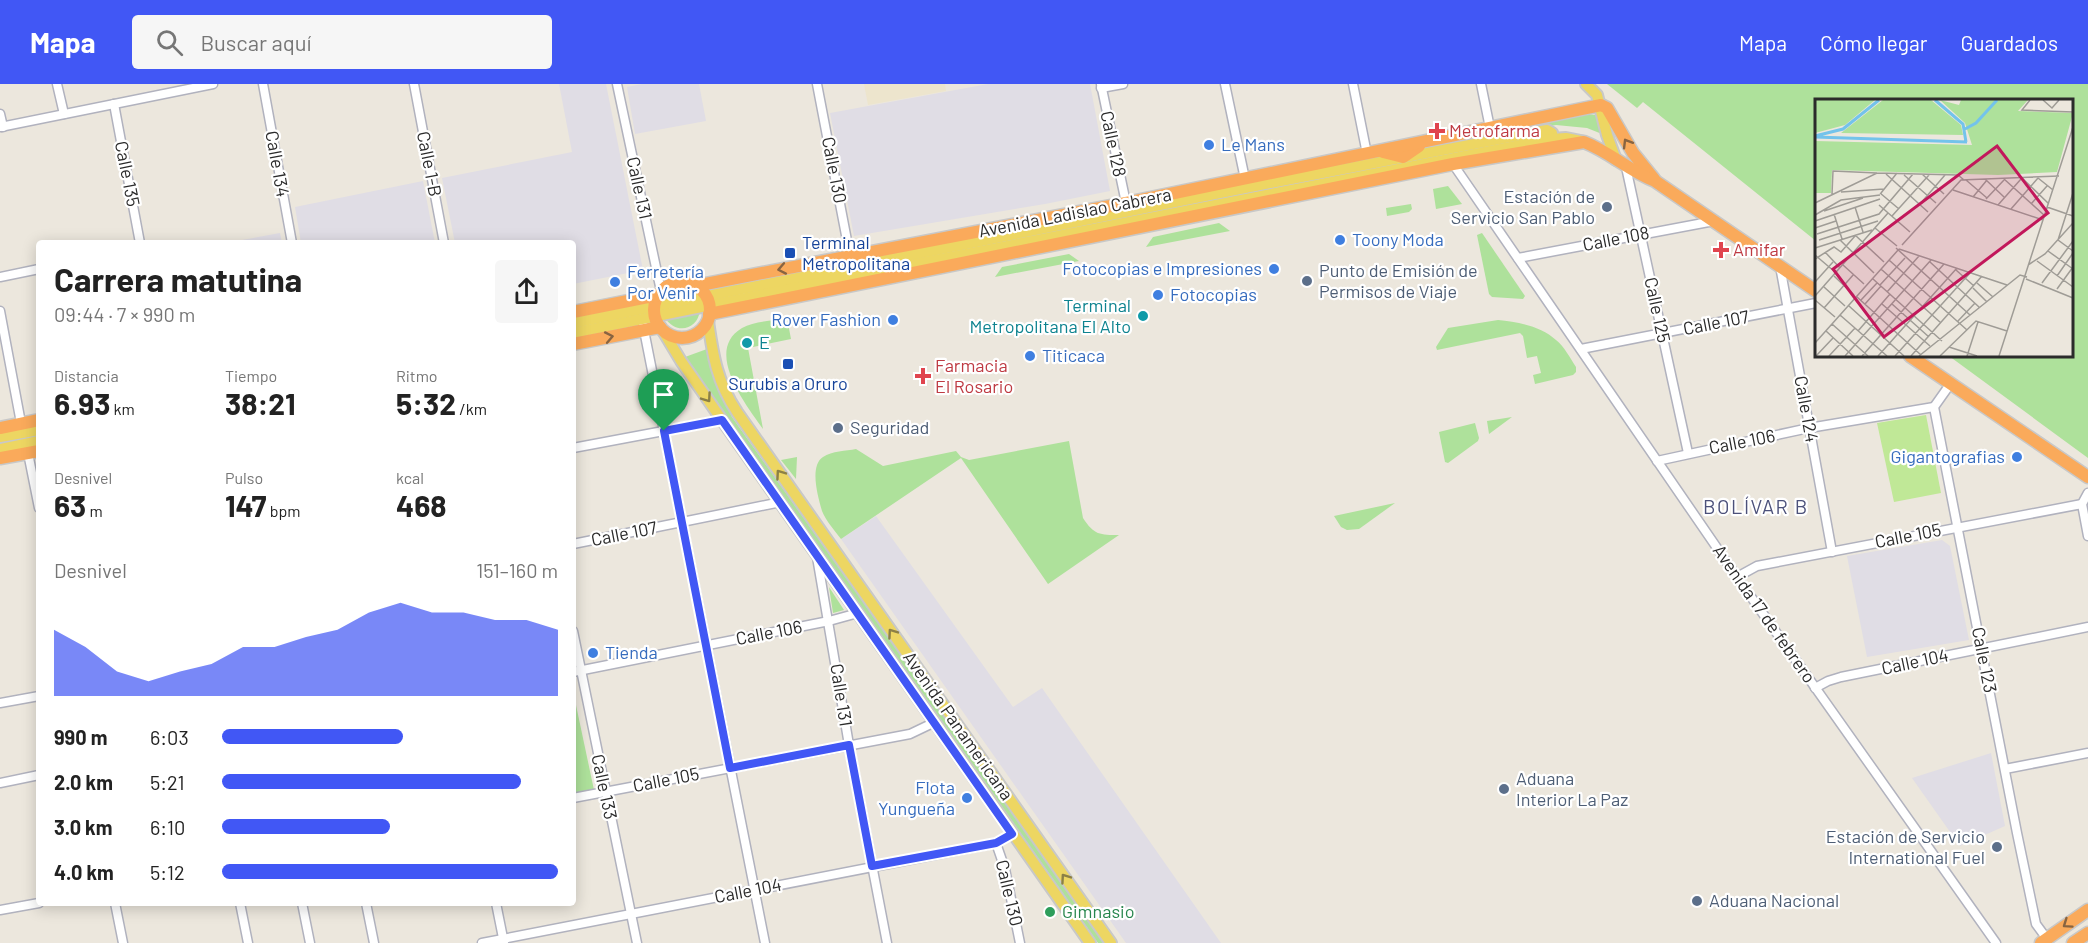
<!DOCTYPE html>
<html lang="es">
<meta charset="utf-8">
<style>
:root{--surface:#fff;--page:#f6f6f6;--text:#222;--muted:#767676;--accent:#4157f5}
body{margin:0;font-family:Barlow,sans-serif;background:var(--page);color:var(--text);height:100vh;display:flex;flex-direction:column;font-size:22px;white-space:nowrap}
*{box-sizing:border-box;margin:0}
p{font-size:20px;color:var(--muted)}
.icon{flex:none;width:33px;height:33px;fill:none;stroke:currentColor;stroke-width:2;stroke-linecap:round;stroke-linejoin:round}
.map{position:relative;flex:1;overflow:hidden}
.sheet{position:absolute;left:36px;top:156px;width:540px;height:666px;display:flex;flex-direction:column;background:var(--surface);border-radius:6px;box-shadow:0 3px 15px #0003}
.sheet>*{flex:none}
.pin{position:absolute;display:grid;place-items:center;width:51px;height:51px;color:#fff;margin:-62px -26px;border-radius:50% 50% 50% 0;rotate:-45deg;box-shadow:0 0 6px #0007}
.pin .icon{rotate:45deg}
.round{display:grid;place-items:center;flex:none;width:63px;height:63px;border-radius:6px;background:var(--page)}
.summary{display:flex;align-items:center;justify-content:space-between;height:102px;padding:0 18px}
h1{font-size:33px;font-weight:700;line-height:45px}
.stats{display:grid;grid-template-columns:repeat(3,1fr);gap:9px;height:102px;padding:6px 18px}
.stats div{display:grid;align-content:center}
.stats b{font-size:30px;font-weight:700}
.stats small{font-size:16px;font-weight:400}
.stats p{font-size:16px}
.chart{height:168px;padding:12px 18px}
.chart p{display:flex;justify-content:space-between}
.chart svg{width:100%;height:108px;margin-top:6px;fill:var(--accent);opacity:.7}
ul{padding:0 18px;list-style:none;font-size:20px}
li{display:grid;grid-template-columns:96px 72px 1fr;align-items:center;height:45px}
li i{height:15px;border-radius:8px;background:var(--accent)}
header{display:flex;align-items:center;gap:36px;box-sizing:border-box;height:84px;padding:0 30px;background:var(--accent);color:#fff}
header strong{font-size:28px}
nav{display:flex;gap:33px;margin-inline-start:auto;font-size:21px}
.search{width:420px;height:54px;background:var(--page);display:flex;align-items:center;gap:15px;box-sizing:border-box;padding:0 21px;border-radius:6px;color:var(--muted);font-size:22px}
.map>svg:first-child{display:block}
.industrial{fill:#e0dde5}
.education{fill:#ede5cd}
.green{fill:#aee19b}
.pitch{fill:#c0e897}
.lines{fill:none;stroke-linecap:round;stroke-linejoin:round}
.minor-casing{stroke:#b1b2be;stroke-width:11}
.major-casing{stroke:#c8c8c8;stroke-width:14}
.highway-casing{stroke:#c8c8c8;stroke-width:15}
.minor{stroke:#fff;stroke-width:8}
.major{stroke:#edd662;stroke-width:10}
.highway{stroke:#faaa5b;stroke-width:12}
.oneway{stroke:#886441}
.oneway2{stroke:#8c8046}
.route-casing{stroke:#fff;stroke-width:12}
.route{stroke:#4157f5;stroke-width:8}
.health-dot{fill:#e0444e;stroke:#fff;stroke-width:2}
.shop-dot{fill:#3f7fe0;stroke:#fff;stroke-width:2}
.service-dot{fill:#5c6f8a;stroke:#fff;stroke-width:2}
.transit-dot{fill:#1a4fb4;stroke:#fff;stroke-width:2}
.culture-dot{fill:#0f9aa8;stroke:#fff;stroke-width:2}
.leisure-dot{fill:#2e9e5b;stroke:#fff;stroke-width:2}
.labels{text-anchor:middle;stroke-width:4.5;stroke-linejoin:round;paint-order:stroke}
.health-label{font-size:18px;fill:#be3a42;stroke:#fff;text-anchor:start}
.street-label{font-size:18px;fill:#2b2b2b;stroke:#fff}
.shop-label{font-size:18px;fill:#366cbe;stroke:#fff;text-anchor:start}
.service-label{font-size:18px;fill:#4e5e75;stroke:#fff;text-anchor:start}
.transit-label{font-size:18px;fill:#164399;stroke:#fff;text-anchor:start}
.culture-label{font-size:18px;fill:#0d838f;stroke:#fff;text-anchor:end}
.leisure-label{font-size:18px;fill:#27864d;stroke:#fff;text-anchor:start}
.neighbourhood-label{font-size:20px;letter-spacing:1.5px;fill:#4c517a;stroke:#fff}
.inset-river{fill:none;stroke:#73c3eb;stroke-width:3}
.inset-road{fill:none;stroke:#9f9c96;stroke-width:1.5}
.view{fill:#c2185b;fill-opacity:0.15;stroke:#c2185b;stroke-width:3}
.inset-edge{fill:none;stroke:#2b2b2b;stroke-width:3}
</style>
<header>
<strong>Mapa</strong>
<div class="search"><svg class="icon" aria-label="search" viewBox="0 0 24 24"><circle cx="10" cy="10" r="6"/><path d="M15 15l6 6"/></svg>Buscar aquí</div>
<nav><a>Mapa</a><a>Cómo llegar</a><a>Guardados</a></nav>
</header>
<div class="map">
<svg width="2088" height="859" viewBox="0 0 2088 859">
<rect width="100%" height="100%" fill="#ece7dd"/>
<!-- industrial -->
<g class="industrial">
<polygon points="559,0 606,0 643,186 573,200 573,159 455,159 442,94 572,68"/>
<polygon points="642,0 699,0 706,37 635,50 627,3"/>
<polygon points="988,0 1090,0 1110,107 1045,120 854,152 830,29"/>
<polygon points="423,97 435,159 301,159 295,123"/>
<polygon points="280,149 282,159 232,159 231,158"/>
<polygon points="876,432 1013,623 1042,604 1221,859 1126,859 841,455"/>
<polygon points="1942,456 1950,462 1969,556 1867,573 1847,472"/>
<polygon points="1991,669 2005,742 1960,762 1912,694"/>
</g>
<!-- education -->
<polygon class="education" points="864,0 945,0 946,7 868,21"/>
<!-- green -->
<g class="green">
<polygon points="1607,0 2088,0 2088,374 1949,272 2072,272 2072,16 1816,16 1816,157 1643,18 1637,24"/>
<polygon points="1587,30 1596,31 1601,42 1602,50 1587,44 1556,41 1419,65"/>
<polygon points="1448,102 1462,120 1436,125 1433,105"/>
<polygon points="1411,120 1412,125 1409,128 1387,132 1386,124"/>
<polygon points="1219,139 1230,147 1146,163 1153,153"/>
<polygon points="1482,149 1525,212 1523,215 1492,213 1489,210 1477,151"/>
<polygon points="1069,170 1079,177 995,193 1002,183"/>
<path d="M700,226C698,246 676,251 665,234Z"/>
<path d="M787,234L791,255L748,264L763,345C747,322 703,267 742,244C754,237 774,237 787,234Z"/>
<path d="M1498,236C1518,238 1541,242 1556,256C1564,262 1570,274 1576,283V288L1573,291L1535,300L1533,291L1541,289L1537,272L1527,274L1523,252L1520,249L1437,266L1436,263L1448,244Z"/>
<polygon points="707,265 716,300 732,333 1105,859 1098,859 685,273"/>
<polygon points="1512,333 1489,350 1487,337"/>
<polygon points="1475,339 1479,354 1478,357 1448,379 1445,378 1439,348"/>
<path d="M1069,357L1083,434C1094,451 1100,451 1119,451L1048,500L961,374L841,455C835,447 826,437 822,427C818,413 809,382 823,373C832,367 846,367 856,365L883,382L956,367L961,373L969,376Z"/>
<polygon points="797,373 796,395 781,376"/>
<polygon points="1395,419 1359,445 1347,446 1341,443 1334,432"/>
<polygon points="829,503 844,526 833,529"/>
<polygon points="573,607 594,706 573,711"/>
</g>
<!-- pitch -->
<polygon class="pitch" points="1926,331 1941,409 1894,418 1877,339"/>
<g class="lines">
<!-- minor casing -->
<g class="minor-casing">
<g id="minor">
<polyline points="57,0 64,30"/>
<polyline points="263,0 292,159"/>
<polyline points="414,0 444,159"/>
<polyline points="617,0 661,207"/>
<polyline points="817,0 850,172"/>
<polyline points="1101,0 1126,119"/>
<polyline points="1225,0 1245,95"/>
<polyline points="1353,0 1367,70"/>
<polyline points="1481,0 1490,44"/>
<polyline points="1101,4 1123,0"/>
<polyline points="114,20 140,159"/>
<polyline points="0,30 3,43"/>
<polyline points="0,43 213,0"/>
<polyline points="1453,80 1737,493 1996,859"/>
<polyline points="1626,83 1688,369"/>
<polyline points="1518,174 1714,137"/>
<polyline points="1780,182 1832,468"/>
<polyline points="0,193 39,185"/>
<polyline points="0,227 21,339"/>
<polyline points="643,241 765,859"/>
<polyline points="1581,265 1816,219"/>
<polyline points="1951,299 1934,323 2017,749 2036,840 2047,855"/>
<polyline points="573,364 722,336"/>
<polyline points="28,369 39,424"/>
<polyline points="1657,377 1809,344 1934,323"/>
<polyline points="2088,409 2082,420 2088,452"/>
<polyline points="573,460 781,418"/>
<polyline points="817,473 849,661 887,859"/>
<polyline points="1737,493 1757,482 2082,420"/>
<polyline points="573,547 637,859"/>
<polyline points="573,588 829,537 858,529"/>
<polyline points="1815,604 1828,597 1841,593 2088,543"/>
<polyline points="0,619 39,612"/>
<polyline points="2005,685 2088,669"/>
<polyline points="0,699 39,691"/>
<polyline points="573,714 910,650 933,639"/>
<polyline points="996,759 1005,785 1020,859"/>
<polyline points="115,819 123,859"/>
<polyline points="240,819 248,859"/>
<polyline points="302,819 310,859"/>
<polyline points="366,819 374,859"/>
<polyline points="496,819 504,859"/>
<polyline points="0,826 39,819"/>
<polyline points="482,859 996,759 1012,750"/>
</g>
</g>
<!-- major casing -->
<g class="major-casing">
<g id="major">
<polyline points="1586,0 1597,11 1607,51 1616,76"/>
<path d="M708,237C713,272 717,298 737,328L1111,859"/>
<polyline points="573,239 1260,101 1547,46 1552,49 1551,55"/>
<polyline points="663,247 681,277 722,336 1090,859"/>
<polyline points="573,249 864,190 1551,55 1566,54 1581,57"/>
<polyline points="0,353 39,346"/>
<polyline points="0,365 39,357"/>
</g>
</g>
<!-- highway casing -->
<g class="highway-casing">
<g id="highway">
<polyline points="1383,68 1403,73 1419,62"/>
<circle cx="682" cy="226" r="28"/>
<polyline points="695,202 1126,119 1601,21 1607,24 1633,69 1654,95"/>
<polyline points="573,228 658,211"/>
<path d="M709,230L1453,80L1584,58C1610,68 1629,87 1655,97L1816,207"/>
<polyline points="573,260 660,243"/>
<polyline points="1910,272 2088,393"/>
<polyline points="0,344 39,336"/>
<polyline points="0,374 39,367"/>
<polyline points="2041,859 2088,826"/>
<polyline points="2073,859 2088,849"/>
</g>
</g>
<!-- minor -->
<use href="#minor" class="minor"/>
<!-- major -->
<use href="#major" class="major"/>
<!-- highway -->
<use href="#highway" class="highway"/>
</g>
<!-- one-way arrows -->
<defs><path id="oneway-chevron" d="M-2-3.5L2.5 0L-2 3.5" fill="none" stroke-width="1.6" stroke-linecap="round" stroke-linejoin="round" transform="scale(1.5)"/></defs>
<g class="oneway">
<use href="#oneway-chevron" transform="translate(1627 59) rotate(-121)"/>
<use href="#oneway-chevron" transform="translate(782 185) rotate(169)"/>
<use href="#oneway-chevron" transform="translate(609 253) rotate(-11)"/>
<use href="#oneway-chevron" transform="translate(2067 840) rotate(145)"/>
</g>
<g class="oneway2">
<use href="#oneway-chevron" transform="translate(707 314) rotate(55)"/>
<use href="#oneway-chevron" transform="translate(780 390) rotate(-125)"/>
<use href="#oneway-chevron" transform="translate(892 549) rotate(-125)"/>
<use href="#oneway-chevron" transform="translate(1065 794) rotate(-125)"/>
</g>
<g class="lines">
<!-- route casing -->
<g class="route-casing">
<polygon id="route" points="722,336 1012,750 996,759 872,782 849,661 730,684 664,347"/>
</g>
<!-- route -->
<use href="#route" class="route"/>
</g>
<!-- markers -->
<g class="health-dot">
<path d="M1434 38h6v6h6v6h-6v6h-6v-6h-6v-6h6z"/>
<path d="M1718 157h6v6h6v6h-6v6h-6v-6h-6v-6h6z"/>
<path d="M920 283h6v6h6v6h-6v6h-6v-6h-6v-6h6z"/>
</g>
<g class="shop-dot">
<circle cx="1209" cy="61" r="6"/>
<circle cx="1340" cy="156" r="6"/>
<circle cx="1274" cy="185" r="6"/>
<circle cx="615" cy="198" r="6"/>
<circle cx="1158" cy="211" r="6"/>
<circle cx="893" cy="236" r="6"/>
<circle cx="1030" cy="272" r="6"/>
<circle cx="2017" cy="373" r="6"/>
<circle cx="593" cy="569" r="6"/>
<circle cx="967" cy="714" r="6"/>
</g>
<g class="service-dot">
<circle cx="1607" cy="123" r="6"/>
<circle cx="1307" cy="197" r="6"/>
<circle cx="838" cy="344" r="6"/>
<circle cx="1504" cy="705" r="6"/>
<circle cx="1997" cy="763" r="6"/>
<circle cx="1697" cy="817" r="6"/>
</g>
<g class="transit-dot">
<rect x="784" y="163" width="12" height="12" rx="3"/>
<rect x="782" y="274" width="12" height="12" rx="3"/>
</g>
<g class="culture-dot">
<circle cx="1143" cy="232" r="6"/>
<circle cx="747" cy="259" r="6"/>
</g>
<circle class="leisure-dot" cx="1050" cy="828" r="6"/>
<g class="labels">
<!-- health labels -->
<g class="health-label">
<text x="1449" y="53">Metrofarma</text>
<text x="1733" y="172">Amifar</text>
<text x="935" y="288">Farmacia<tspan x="935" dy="21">El Rosario</tspan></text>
</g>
<!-- street labels -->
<g class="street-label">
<text transform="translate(1113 60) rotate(78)" y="6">Calle 128</text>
<text transform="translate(277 80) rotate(80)" y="6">Calle 134</text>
<text transform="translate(429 80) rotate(79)" y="6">Calle 1-B</text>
<text transform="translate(834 86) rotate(79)" y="6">Calle 130</text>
<text transform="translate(127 90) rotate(79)" y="6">Calle 135</text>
<text transform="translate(639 104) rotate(78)" y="6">Calle 131</text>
<text transform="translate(1075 129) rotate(-11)" y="6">Avenida Ladislao Cabrera</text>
<text transform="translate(1616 155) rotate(-11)" y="6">Calle 108</text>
<text transform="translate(1657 226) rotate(78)" y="6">Calle 125</text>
<text transform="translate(1716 239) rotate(-11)" y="6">Calle 107</text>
<text transform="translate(1806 325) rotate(80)" y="6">Calle 124</text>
<text transform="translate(1742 358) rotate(-11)" y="6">Calle 106</text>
<text transform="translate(624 450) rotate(-11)" y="6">Calle 107</text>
<text transform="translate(1908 452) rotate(-11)" y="6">Calle 105</text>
<text transform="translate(1764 530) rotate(55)" y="6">Avenida 17 de febrero</text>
<text transform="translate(769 549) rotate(-11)" y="6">Calle 106</text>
<text transform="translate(1984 576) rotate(79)" y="6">Calle 123</text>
<text transform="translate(1915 578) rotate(-12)" y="6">Calle 104</text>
<text transform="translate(841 611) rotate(81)" y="6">Calle 131</text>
<text transform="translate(958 642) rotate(55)" y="6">Avenida Panamericana</text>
<text transform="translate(666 696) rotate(-11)" y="6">Calle 105</text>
<text transform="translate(604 703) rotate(78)" y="6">Calle 133</text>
<text transform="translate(748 807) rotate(-11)" y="6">Calle 104</text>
<text transform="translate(1009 809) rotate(77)" y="6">Calle 130</text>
</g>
<!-- shop labels -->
<g class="shop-label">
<text x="1221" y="67">Le Mans</text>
<text x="1352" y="162">Toony Moda</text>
<text x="1262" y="191" text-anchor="end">Fotocopias e Impresiones</text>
<text x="627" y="194">Ferretería<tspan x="627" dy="21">Por Venir</tspan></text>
<text x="1170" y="217">Fotocopias</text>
<text x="881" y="242" text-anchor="end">Rover Fashion</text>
<text x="1042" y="278">Titicaca</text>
<text x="2005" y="379" text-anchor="end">Gigantografias</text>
<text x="605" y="575">Tienda</text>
<text x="955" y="710" text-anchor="end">Flota<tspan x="955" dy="21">Yungueña</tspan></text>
</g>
<!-- service labels -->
<g class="service-label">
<text x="1595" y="119" text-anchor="end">Estación de<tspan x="1595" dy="21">Servicio San Pablo</tspan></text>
<text x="1319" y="193">Punto de Emisión de<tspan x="1319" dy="21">Permisos de Viaje</tspan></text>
<text x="850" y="350">Seguridad</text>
<text x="1516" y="701">Aduana<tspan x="1516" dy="21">Interior La Paz</tspan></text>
<text x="1985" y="759" text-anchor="end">Estación de Servicio<tspan x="1985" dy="21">International Fuel</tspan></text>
<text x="1709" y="823">Aduana Nacional</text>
</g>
<!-- transit labels -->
<g class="transit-label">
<text x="802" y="165">Terminal<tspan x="802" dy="21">Metropolitana</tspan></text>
<text x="788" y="306" text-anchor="middle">Surubis a Oruro</text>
</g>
<!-- culture labels -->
<g class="culture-label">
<text x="1131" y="228">Terminal<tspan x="1131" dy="21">Metropolitana El Alto</tspan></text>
<text x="759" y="265" text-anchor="start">E</text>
</g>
<!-- leisure labels -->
<g class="leisure-label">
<text x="1062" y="834">Gimnasio</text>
</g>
<!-- neighbourhood labels -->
<g class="neighbourhood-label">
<text x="1756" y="430">BOLÍVAR B</text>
</g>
</g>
<!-- overview -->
<g transform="translate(1815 15)">
<rect width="258" height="258" fill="#ece7dd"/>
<path d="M0,1H60L30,26L0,34ZM68,1H116L146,26L148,36L26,34ZM125,1L144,6L146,1H213L203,12L258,14L242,73L183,76L17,71L16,94H0V42L157,46L150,24Z" fill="#aee19b"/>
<path class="inset-river" d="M120,1L148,25L151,43M150,30L161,24L182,1M0,37L28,30L64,1M0,38L152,43"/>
<path class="inset-road" d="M215,1L207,11L258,13M228,1L237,9L244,1M71,75L113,113M107,75L129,95M89,76L121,104M206,78L233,104M223,79L238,91M170,80L189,98M189,80L229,116M151,81L172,99M138,91L228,121M26,93L69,90M65,94L84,110M66,94L82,74M258,94L243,141L258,152M17,95L18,72L62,74M158,98L172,81M171,100L189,81M0,104L62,74L143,76L149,81M105,105L130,76M216,105L232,87M64,106L95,133M183,106L206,80M40,108L48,133M232,108L258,117M196,110L223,79M9,112L48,99M19,115L27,140M0,116L26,101L65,96M77,117L114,76M0,122L65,100M0,129L21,122M60,129L82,147M2,135L64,115L98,75M40,136L69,163M4,141L63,122M25,141L59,174M87,146L146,81L244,77M0,149L57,131M81,149L155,216M84,150L192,186M233,152L258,170M10,153L25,169M0,156L20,173M0,160L19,148L26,153L40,137M74,161L152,231M222,162L258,188M115,163L164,208M28,166L49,185M213,166L230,155L258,124M66,170L126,224M141,171L159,187M19,177L39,196M242,177L258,154M58,180L127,242M211,180L258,199M0,183L18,163M162,184L178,198M227,184L258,142M65,186L90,159M9,188L30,207M158,189L172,203M242,190L258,168M72,193L104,157M0,197L73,114M42,198L106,256M0,201L20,218M46,201L62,184M50,205L66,187M67,205L115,247M77,205L114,238M34,207L89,257M9,209L39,175M25,216L72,257M143,222L160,204M17,225L53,257M11,232L38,257M43,232L75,195M0,244L84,150M134,248L162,257M1,257L18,239M14,257L40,229M30,257L116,161M47,257L129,165M63,257L142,169M80,257L155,174M96,257L167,177M104,257L205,176L212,178M125,257L161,222L192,232M152,257L163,223M184,257L258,28"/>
<path class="view" d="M182,47L233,114L69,238L18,170Z"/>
<rect width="258" height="258" class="inset-edge"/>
</g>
</svg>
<div class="pin" style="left:664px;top:347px;background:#1e9e55"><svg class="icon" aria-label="arrive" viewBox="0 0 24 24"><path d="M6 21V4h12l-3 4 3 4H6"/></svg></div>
<section class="sheet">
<div class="summary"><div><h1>Carrera matutina</h1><p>09:44 · 7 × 990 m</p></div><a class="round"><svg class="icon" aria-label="share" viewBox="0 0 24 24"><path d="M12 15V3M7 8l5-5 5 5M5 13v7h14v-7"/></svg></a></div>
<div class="stats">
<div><p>Distancia</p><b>6.93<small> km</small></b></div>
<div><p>Tiempo</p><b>38:21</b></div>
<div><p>Ritmo</p><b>5:32<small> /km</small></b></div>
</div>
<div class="stats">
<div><p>Desnivel</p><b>63<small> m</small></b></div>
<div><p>Pulso</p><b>147<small> bpm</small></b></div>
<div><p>kcal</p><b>468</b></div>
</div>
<div class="chart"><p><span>Desnivel</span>151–160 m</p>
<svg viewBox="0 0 160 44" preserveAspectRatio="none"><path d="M0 44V17L10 24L20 34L30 38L40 34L50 31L60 24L70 24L80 20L90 17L100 10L110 6L120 10L130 10L140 13L150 13L160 17V44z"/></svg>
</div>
<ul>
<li><b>990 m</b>6:03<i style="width:54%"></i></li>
<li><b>2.0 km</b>5:21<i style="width:89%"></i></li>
<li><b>3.0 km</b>6:10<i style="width:50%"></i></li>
<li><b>4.0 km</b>5:12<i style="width:100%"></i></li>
</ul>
</section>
</div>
